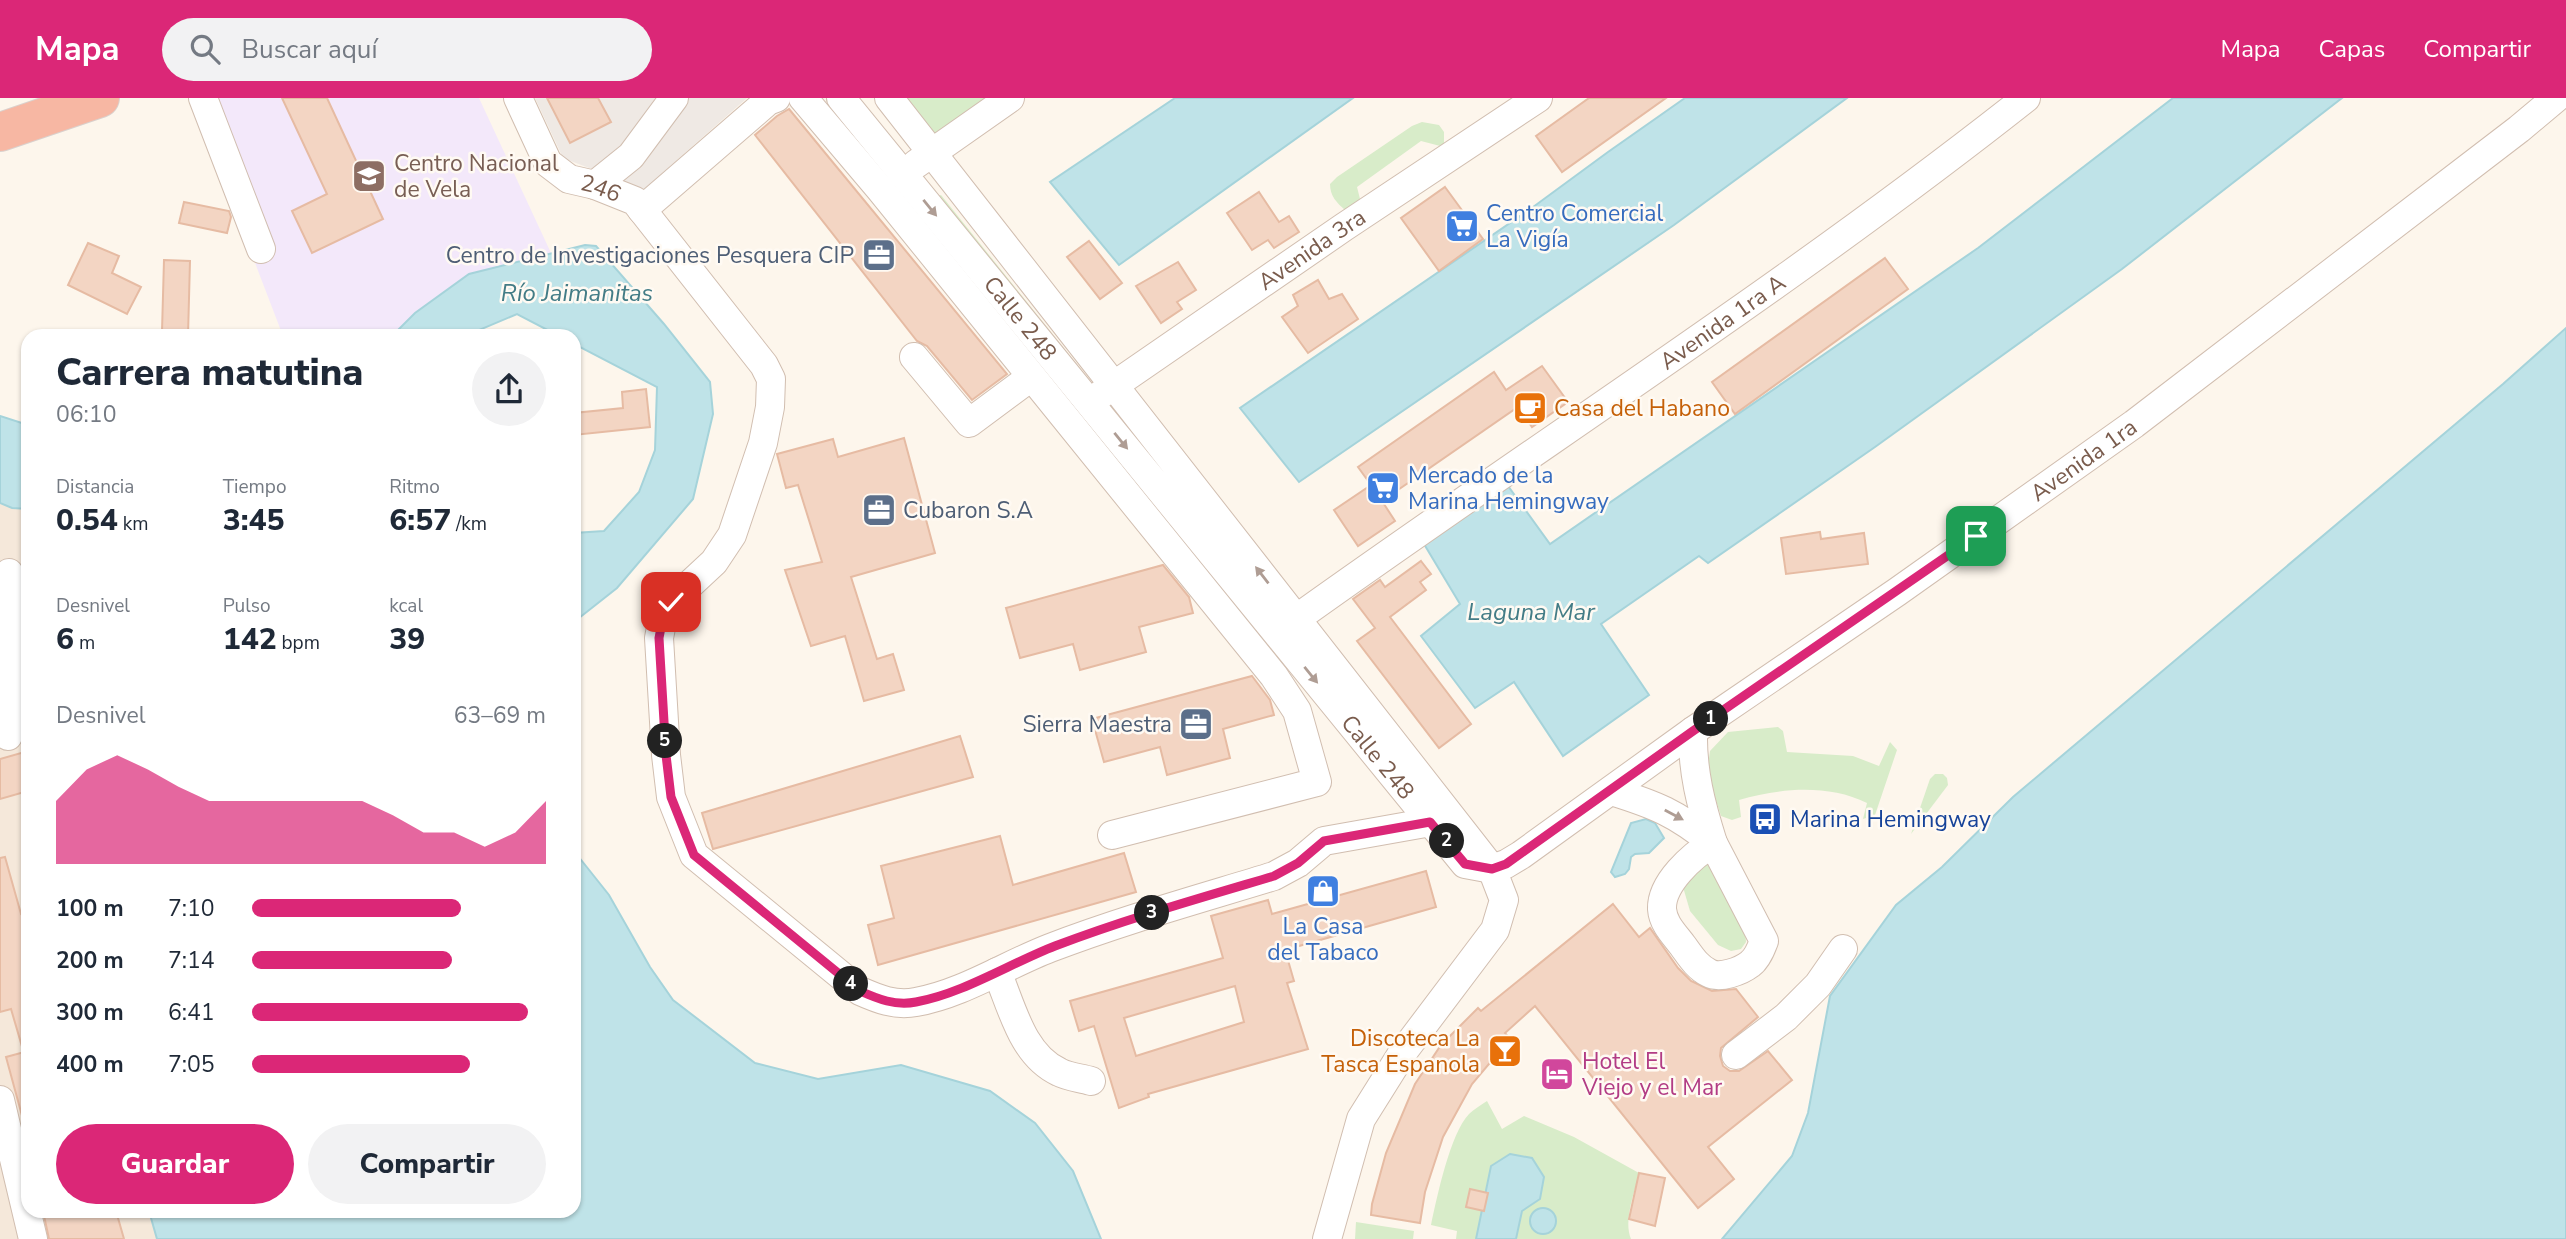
<!DOCTYPE html>
<html lang="es">
<meta charset="utf-8">
<style>
:root{--surface:#fff;--page:#f2f2f3;--text:#1f2937;--muted:#747a83;--accent:#db2777}
body{margin:0;font-family:"Nunito Sans",sans-serif;background:var(--page);color:var(--text);height:100vh;display:flex;flex-direction:column;font-size:26px;white-space:nowrap}
*{box-sizing:border-box;margin:0}
p{font-size:23px;color:var(--muted)}
.icon{flex:none;width:38px;height:38px;fill:none;stroke:currentColor;stroke-width:2;stroke-linecap:round;stroke-linejoin:round}
.map{position:relative;flex:1;overflow:hidden}
.panel{position:absolute;left:21px;top:231px;width:560px;height:889px;display:flex;flex-direction:column;background:var(--surface);border-radius:21px;box-shadow:0 2px 5px #0004}
.panel>*{flex:none}
.pin{position:absolute;display:grid;place-items:center;width:60px;height:60px;color:#fff;margin:-30px;border-radius:14px;box-shadow:0 4px 10px #0006}
.km{position:absolute;width:35px;height:35px;margin:-18px;border-radius:50%;background:#222;color:#fff;font-size:19px;line-height:35px;text-align:center}
.round{display:grid;place-items:center;flex:none;width:74px;height:74px;border-radius:37px;background:var(--page)}
.summary{display:flex;align-items:center;justify-content:space-between;height:119px;padding:0 35px}
h1{font-size:38px;font-weight:800;line-height:52px}
.figures{display:grid;grid-template-columns:repeat(3,1fr);gap:10px;height:119px;padding:7px 35px}
.figures div{display:grid;align-content:center}
.figures b{font-size:30px;font-weight:800}
.figures small{font-size:19px;font-weight:400}
.figures p{font-size:19px}
.chart{height:196px;padding:14px 35px}
.chart p{display:flex;justify-content:space-between}
.chart svg{width:100%;height:126px;margin-top:7px;fill:var(--accent);opacity:.7}
.primary-button{display:flex;gap:14px;margin-top:auto;padding:14px 35px}
.primary-button a{flex:1;height:80px;border-radius:42px;background:var(--accent);color:#fff;font-size:28px;font-weight:800;line-height:80px;text-align:center}
.primary-button a+a{background:var(--page);color:var(--text)}
ul{padding:0 35px;list-style:none;font-size:23px}
li{display:grid;grid-template-columns:112px 84px 1fr;align-items:center;height:52px}
li i{height:18px;border-radius:9px;background:var(--accent)}
header{display:flex;align-items:center;gap:42px;box-sizing:border-box;height:98px;padding:0 35px;background:var(--accent);color:#fff}
header strong{font-size:33px}
nav{display:flex;gap:38px;margin-inline-start:auto;font-size:24px}
.search{width:490px;height:63px;background:var(--page);display:flex;align-items:center;gap:18px;box-sizing:border-box;padding:0 24px;border-radius:38px;color:var(--muted);font-size:26px}
.map>svg:first-child{display:block}
.residential{fill:#f5e8da}
.industrial{fill:#efe9e4}
.education{fill:#f3e8fa}
.green{fill:#d8ecc9}
.water{fill:#bfe3e8;stroke:#a5d3da;stroke-width:2}
.building{fill:#f3d5c3;stroke:#e6bba3;stroke-width:2;fill-rule:evenodd}
.lines{fill:none;stroke-linecap:round;stroke-linejoin:round}
.minor-casing{stroke:#d1beb0;stroke-width:30}
.highway-casing{stroke:#dad1cd;stroke-width:40}
.minor{stroke:#fff;stroke-width:28}
.highway{stroke:#f7b7a3;stroke-width:38}
.oneway{fill:#af9d94}
.route-casing{stroke:#fff;stroke-width:14}
.route{stroke:#db2777;stroke-width:9}
.labels{text-anchor:middle;stroke-width:5;stroke-linejoin:round;paint-order:stroke}
.education-label{font-size:23px;fill:#785e54;stroke:#fffaf3;text-anchor:start}
.street-label{font-size:23px;fill:#7a5c4d;stroke:#fffaf3}
.shop-label{font-size:23px;fill:#366cbe;stroke:#fffaf3;text-anchor:start}
.service-label{font-size:23px;fill:#4e5e75;stroke:#fffaf3;text-anchor:end}
.food-label{font-size:23px;fill:#c56008;stroke:#fffaf3;text-anchor:start}
.transit-label{font-size:23px;fill:#164399;stroke:#fffaf3;text-anchor:start}
.hotel-label{font-size:23px;fill:#b23c85;stroke:#fffaf3;text-anchor:start}
.water-label{font-size:24px;font-style:italic;fill:#437c86;stroke:#fffaf3}
</style>
<header>
<strong>Mapa</strong>
<div class="search"><svg class="icon" aria-label="search" viewBox="0 0 24 24"><circle cx="10" cy="10" r="6"/><path d="M15 15l6 6"/></svg>Buscar aquí</div>
<nav><a>Mapa</a><a>Capas</a><a>Compartir</a></nav>
</header>
<div class="map">
<svg width="2566" height="1141" viewBox="0 0 2566 1141">
<rect width="100%" height="100%" fill="#fdf6ec"/>
<!-- residential -->
<polygon class="residential" points="0,405 12,410 28,411 28,1113 149,1113 157,1141 0,1141"/>
<!-- industrial -->
<polygon class="industrial" points="535,0 747,0 644,91 563,60"/>
<!-- education -->
<polygon class="education" points="192,0 479,0 551,155 469,176 415,215 392,238 283,238"/>
<!-- green -->
<g class="green">
<polygon points="893,0 989,0 932,46"/>
<path d="M1422,24L1439,27L1444,34V49L1421,43L1357,89L1361,105L1345,112C1337,105 1330,98 1330,86L1337,79L1412,28Z"/>
<polygon points="941,97 1082,273 1078,275 936,99"/>
<path d="M1778,629L1783,633L1787,654L1853,658L1879,668L1890,644L1897,652L1875,717L1863,721L1867,705C1828,686 1780,690 1739,702L1741,719L1732,722L1721,718L1707,675L1710,653L1728,634Z"/>
<polygon points="1935,676 1943,676 1947,680 1948,687 1911,736 1930,681"/>
<polygon points="1708,760 1745,831 1746,844 1741,851 1731,853 1718,847 1690,813 1683,789"/>
<path d="M1487,1003L1502,1031L1524,1018L1574,1039L1639,1075C1635,1094 1623,1122 1631,1141H1456L1457,1133L1431,1127C1437,1099 1450,1036 1469,1016C1474,1011 1481,1007 1487,1003Z"/>
<polygon points="1356,1124 1414,1133 1413,1141 1355,1141"/>
</g>
<!-- water -->
<g class="water">
<polygon points="1175,0 1353,0 1119,167 1050,84"/>
<polygon points="1685,0 1847,0 1674,127 1299,384 1240,310 1529,112 1608,54"/>
<polygon points="2173,0 2342,0 2122,171 1875,349 1708,465 1699,458 1601,526 1649,597 1563,658 1514,584 1475,610 1421,538 1460,506 1424,446 1508,388 1550,446 1978,150"/>
<polygon points="585,147 596,148 664,226 710,284 713,316 693,401 617,490 574,524 574,435 604,433 639,394 655,352 657,289 574,246 574,238 559,238 517,216 465,238 392,238 415,215 469,176"/>
<polygon points="2566,230 2566,1141 1722,1141 1792,1058 1808,1015 1830,898 1896,807 1942,769 2013,699 2503,286"/>
<polygon points="0,318 28,327 28,411 12,410 0,405"/>
<polygon points="1646,721 1655,725 1664,740 1649,755 1635,756 1631,759 1629,771 1625,776 1615,779 1611,774 1631,725"/>
<polygon points="574,753 609,797 650,869 673,902 755,965 818,981 901,967 990,993 1035,1025 1073,1073 1101,1141 157,1141 149,1113 574,1113"/>
<polygon points="1510,1056 1532,1060 1544,1079 1540,1101 1522,1113 1516,1141 1476,1141 1491,1068"/>
<circle cx="1543" cy="1123" r="13"/>
</g>
<!-- building -->
<g class="building">
<polygon points="282,0 327,0 383,121 312,155 292,113 327,96"/>
<polygon points="547,0 598,0 611,24 570,45"/>
<polygon points="1589,0 1666,0 1562,74 1536,38"/>
<polygon points="789,11 1007,276 972,302 927,248 917,243 755,37 777,18"/>
<polygon points="1445,89 1483,141 1439,173 1401,120"/>
<polygon points="1259,94 1279,124 1289,118 1299,134 1274,150 1268,142 1252,152 1227,115"/>
<polygon points="184,104 229,113 231,119 227,135 179,125"/>
<polygon points="1089,143 1122,185 1100,201 1067,159"/>
<polygon points="88,145 119,158 112,175 141,189 127,216 68,187"/>
<polygon points="1885,160 1908,191 1735,316 1712,284"/>
<polygon points="164,162 190,163 188,238 171,237 162,233"/>
<polygon points="1178,164 1196,192 1177,204 1182,211 1161,225 1136,188"/>
<polygon points="1318,182 1329,201 1342,196 1358,221 1308,255 1282,219 1298,208 1293,197"/>
<polygon points="1542,268 1568,304 1532,329 1518,309 1382,403 1395,423 1358,448 1334,412 1371,387 1358,369 1494,274 1506,292"/>
<polygon points="646,291 650,329 574,337 574,315 623,310 622,294"/>
<polygon points="904,340 935,455 851,479 877,561 893,556 904,592 864,603 845,538 811,548 785,472 822,464 798,387 786,390 777,356 833,341 838,359"/>
<polygon points="1820,434 1821,441 1864,435 1868,466 1786,476 1781,440"/>
<polygon points="1421,463 1431,476 1420,484 1426,492 1390,519 1471,626 1439,650 1357,543 1375,530 1353,501 1380,482 1385,489"/>
<polygon points="1163,467 1189,499 1193,515 1139,529 1146,554 1080,572 1073,546 1020,560 1006,510"/>
<polygon points="1252,578 1270,602 1274,617 1223,631 1230,660 1167,677 1160,649 1104,664 1092,621"/>
<polygon points="960,638 973,679 713,751 702,715"/>
<polygon points="28,653 28,693 0,701 0,661"/>
<polygon points="1000,738 1013,787 1124,755 1136,794 878,867 868,827 894,820 881,768"/>
<polygon points="5,759 21,816 24,815 28,827 28,952 23,952 11,911 0,914 0,760"/>
<path d="M1426,773L1436,809L1285,852L1294,883L1287,885L1308,951L1148,996L1149,999L1119,1010L1094,928L1079,933L1070,903L1223,860L1211,818L1268,802L1272,816ZM1235,888L1244,924L1136,958L1124,920Z"/>
<polygon points="1613,806 1639,839 1650,830 1678,870 1691,883 1712,893 1736,891 1758,919 1721,950 1720,958 1723,968 1730,973 1739,973 1768,953 1792,982 1708,1049 1734,1081 1698,1110 1535,908 1505,935 1510,941 1472,986 1443,1039 1425,1094 1420,1125 1371,1117 1372,1106 1386,1055 1415,986 1441,947 1478,910 1481,913"/>
<polygon points="28,953 28,1024 24,1025 6,959"/>
<polygon points="1639,1075 1665,1080 1655,1128 1629,1121"/>
<polygon points="1470,1091 1488,1095 1484,1113 1466,1109"/>
<polygon points="43,1113 116,1113 124,1141 49,1141"/>
</g>
<g class="lines">
<!-- minor casing -->
<g class="minor-casing">
<g id="minor">
<polyline points="203,0 261,151"/>
<path id="s1" d="M518,0L548,65L569,81L595,87L635,103L764,267L771,281L770,309L763,345L732,437L714,464L671,504L663,519L659,540L666,657L671,699L694,757L860,893C878,901 895,908 916,904C962,896 1006,867 1050,850C1123,822 1199,801 1274,778L1298,765L1324,743L1431,724"/>
<polyline points="803,0 880,91 1274,578 1297,613 1317,684 1112,737"/>
<path id="s2" d="M841,0L1465,766L1492,771L889,0"/>
<polyline points="916,66 1010,0"/>
<polyline points="595,87 631,58 674,0"/>
<polyline points="642,112 768,3 776,0"/>
<polyline points="914,259 969,325 1031,279"/>
<path id="s3" d="M1100,297L1344,129L1538,0"/>
<path id="s4" d="M1282,531C1529,353 1787,189 2026,0"/>
<polyline points="8,638 9,475"/>
<path d="M1611,693C1656,707 1676,715 1713,745C1701,707 1692,673 1693,633"/>
<path d="M1713,745L1764,843C1761,851 1757,861 1750,866C1741,873 1720,881 1709,875C1697,869 1691,859 1683,848C1675,837 1663,826 1662,811C1661,785 1693,757 1713,745Z"/>
<path d="M997,874C1012,909 1022,957 1059,974C1068,979 1081,980 1091,983"/>
<polyline points="1736,957 1786,919 1818,887 1843,851"/>
<polyline points="0,1002 33,1141"/>
<path id="s5" d="M1327,1141L1361,1021L1403,954L1495,832L1504,802L1492,771L1506,766L1521,757L1693,633L1897,494L2134,326L2519,31L2556,0"/>
</g>
</g>
<!-- highway casing -->
<g class="highway-casing">
<polyline id="highway" points="0,34 100,0"/>
</g>
<!-- minor -->
<use href="#minor" class="minor"/>
<!-- highway -->
<use href="#highway" class="highway"/>
</g>
<!-- one-way arrows -->
<defs><path id="oneway-solid" d="M-6-.8H1V-3.2L6.5 0L1 3.2V.8H-6Z" transform="scale(1.75)"/></defs>
<g class="oneway">
<use href="#oneway-solid" transform="translate(930 110) rotate(51)"/>
<use href="#oneway-solid" transform="translate(1121 343) rotate(51)"/>
<use href="#oneway-solid" transform="translate(1262 477) rotate(-128)"/>
<use href="#oneway-solid" transform="translate(1311 577) rotate(51)"/>
<use href="#oneway-solid" transform="translate(1674 717) rotate(28)"/>
</g>
<g class="lines">
<!-- route casing -->
<g class="route-casing">
<path id="route" d="M671,504L663,519L659,540L666,657L671,699L694,757L860,893C878,901 895,908 916,904C962,896 1011,865 1055,848C1126,821 1200,800 1274,778L1298,765L1324,743L1430,724L1465,766L1492,771L1506,766L1693,633L1976,438"/>
</g>
<!-- route -->
<use href="#route" class="route"/>
</g>
<!-- icons -->
<defs>
<g id="school-square" transform="scale(1.75)"><rect x="-9" y="-9" width="18" height="18" rx="4" fill="#8d6e63" stroke="#fffaf3"/><path d="M0-5L7-2L0 1L-7-2ZM-4 1L0 2.5L4 1V4Q0 6-4 4Z" fill="#fff"/></g>
<g id="supermarket-square" transform="scale(1.75)"><rect x="-9" y="-9" width="18" height="18" rx="4" fill="#3f7fe0" stroke="#fffaf3"/><path d="M-6-5.5h2.5l.6 2H6L4.5 2H-2.5L-4.4-4H-6ZM-1.5 3.2a1.3 1.3 0 1 0 .1 0ZM3 3.2a1.3 1.3 0 1 0 .1 0Z" fill="#fff"/></g>
<g id="office-square" transform="scale(1.75)"><rect x="-9" y="-9" width="18" height="18" rx="4" fill="#5c6f8a" stroke="#fffaf3"/><path d="M-6-3h4V-5.5h4V-3h4V5H-6ZM-1-4.5V-3h2v-1.5ZM-6 0V1H6V0Z" fill="#fff"/></g>
<g id="cafe-square" transform="scale(1.75)"><rect x="-9" y="-9" width="18" height="18" rx="4" fill="#e8710a" stroke="#fffaf3"/><path d="M-5.5-4.5H6V0H3Q3 3.5 0 3.5H-2.5Q-5.5 3.5-5.5 0ZM3-3.2v2h1.7v-2ZM-6 4.5H4V6H-6Z" fill="#fff"/></g>
<g id="bus-square" transform="scale(1.75)"><rect x="-9" y="-9" width="18" height="18" rx="4" fill="#1a4fb4" stroke="#fffaf3"/><path d="M-5-6H5V4H4V6H2V4H-2V6H-4V4H-5ZM-3.5-4V0h7V-4ZM-3.5 1.2v1.5H-2V1.2ZM2 1.2v1.5H3.5V1.2Z" fill="#fff"/></g>
<g id="shop-square" transform="scale(1.75)"><rect x="-9" y="-9" width="18" height="18" rx="4" fill="#3f7fe0" stroke="#fffaf3"/><path d="M-5-2.5h2.3a2.7 3.5 0 0 1 5.4 0H5L5.5 6h-11ZM-1.5-2.5h3a1.5 2.3 0 0 0-3 0Z" fill="#fff"/></g>
<g id="bar-square" transform="scale(1.75)"><rect x="-9" y="-9" width="18" height="18" rx="4" fill="#e8710a" stroke="#fffaf3"/><path d="M-6-5H6L.8 .8V4.5H3.5V6h-7V4.5H-.8V.8Z" fill="#fff"/></g>
<g id="hotel-square" transform="scale(1.75)"><rect x="-9" y="-9" width="18" height="18" rx="4" fill="#d1479c" stroke="#fffaf3"/><path d="M-6-4.5h1.5V1H6V5H4.5V3h-9V5H-6ZM-4 0a1.8 1.8 0 1 1 3.6 0ZM.5 0V-2.5h3Q6-2.5 6 0Z" fill="#fff"/></g>
</defs>
<g fill-rule="evenodd">
<use href="#school-square" x="369" y="78"/>
<use href="#supermarket-square" x="1462" y="128"/>
<use href="#office-square" x="879" y="157"/>
<use href="#cafe-square" x="1530" y="310"/>
<use href="#supermarket-square" x="1383" y="390"/>
<use href="#office-square" x="879" y="412"/>
<use href="#office-square" x="1196" y="626"/>
<use href="#bus-square" x="1765" y="721"/>
<use href="#shop-square" x="1323" y="793"/>
<use href="#bar-square" x="1505" y="953"/>
<use href="#hotel-square" x="1557" y="976"/>
</g>
<g class="labels">
<!-- education labels -->
<g class="education-label">
<text x="394" y="73">Centro Nacional<tspan x="394" dy="26">de Vela</tspan></text>
</g>
<!-- street labels -->
<g class="street-label">
<text dy="8" stroke="none"><textPath href="#s1" startOffset="131">246</textPath></text>
<text dy="8" stroke="none"><textPath href="#s3" startOffset="257">Avenida 3ra</textPath></text>
<text dy="8" stroke="none"><textPath href="#s2" startOffset="284">Calle 248</textPath></text>
<text dy="8" stroke="none"><textPath href="#s4" startOffset="537">Avenida 1ra A</textPath></text>
<text dy="8" stroke="none"><textPath href="#s5" startOffset="1141">Avenida 1ra</textPath></text>
<text dy="8" stroke="none"><textPath href="#s2" startOffset="850">Calle 248</textPath></text>
</g>
<!-- shop labels -->
<g class="shop-label">
<text x="1486" y="123">Centro Comercial<tspan x="1486" dy="26">La Vigía</tspan></text>
<text x="1408" y="385">Mercado de la<tspan x="1408" dy="26">Marina Hemingway</tspan></text>
<text x="1323" y="836" text-anchor="middle">La Casa<tspan x="1323" dy="26">del Tabaco</tspan></text>
</g>
<!-- service labels -->
<g class="service-label">
<text x="854" y="165">Centro de Investigaciones Pesquera CIP</text>
<text x="903" y="420" text-anchor="start">Cubaron S.A</text>
<text x="1172" y="634">Sierra Maestra</text>
</g>
<!-- food labels -->
<g class="food-label">
<text x="1554" y="318">Casa del Habano</text>
<text x="1480" y="948" text-anchor="end">Discoteca La<tspan x="1480" dy="26">Tasca Espanola</tspan></text>
</g>
<!-- transit labels -->
<g class="transit-label">
<text x="1790" y="729">Marina Hemingway</text>
</g>
<!-- hotel labels -->
<g class="hotel-label">
<text x="1582" y="971">Hotel El<tspan x="1582" dy="26">Viejo y el Mar</tspan></text>
</g>
<!-- water labels -->
<g class="water-label">
<text x="577" y="203">Río Jaimanitas</text>
<text x="1531" y="522">Laguna Mar</text>
</g>
</g>
</svg>
<div class="pin" style="left:1976px;top:438px;background:#1e9e55"><svg class="icon" aria-label="arrive" viewBox="0 0 24 24"><path d="M6 21V4h12l-3 4 3 4H6"/></svg></div>
<div class="pin" style="left:671px;top:504px;background:#d93025"><svg class="icon" aria-label="check" viewBox="0 0 24 24"><path d="M5 12l5 5 9-10"/></svg></div>
<b class="km" style="left:1711px;top:621px">1</b>
<b class="km" style="left:1447px;top:743px">2</b>
<b class="km" style="left:1152px;top:815px">3</b>
<b class="km" style="left:851px;top:886px">4</b>
<b class="km" style="left:665px;top:643px">5</b>
<section class="panel">
<div class="summary"><div><h1>Carrera matutina</h1><p>06:10</p></div><a class="round"><svg class="icon" aria-label="share" viewBox="0 0 24 24"><path d="M12 15V3M7 8l5-5 5 5M5 13v7h14v-7"/></svg></a></div>
<div class="figures">
<div><p>Distancia</p><b>0.54<small> km</small></b></div>
<div><p>Tiempo</p><b>3:45</b></div>
<div><p>Ritmo</p><b>6:57<small> /km</small></b></div>
</div>
<div class="figures">
<div><p>Desnivel</p><b>6<small> m</small></b></div>
<div><p>Pulso</p><b>142<small> bpm</small></b></div>
<div><p>kcal</p><b>39</b></div>
</div>
<div class="chart"><p><span>Desnivel</span>63–69 m</p>
<svg viewBox="0 0 160 44" preserveAspectRatio="none"><path d="M0 44V22L10 11L20 6L30 11L40 17L50 22L60 22L70 22L80 22L90 22L100 22L110 27L120 33L130 33L140 38L150 33L160 22V44z"/></svg>
</div>
<ul>
<li><b>100 m</b>7:10<i style="width:71%"></i></li>
<li><b>200 m</b>7:14<i style="width:68%"></i></li>
<li><b>300 m</b>6:41<i style="width:94%"></i></li>
<li><b>400 m</b>7:05<i style="width:74%"></i></li>
</ul>
<div class="primary-button"><a>Guardar</a><a>Compartir</a></div>
</section>
</div>
